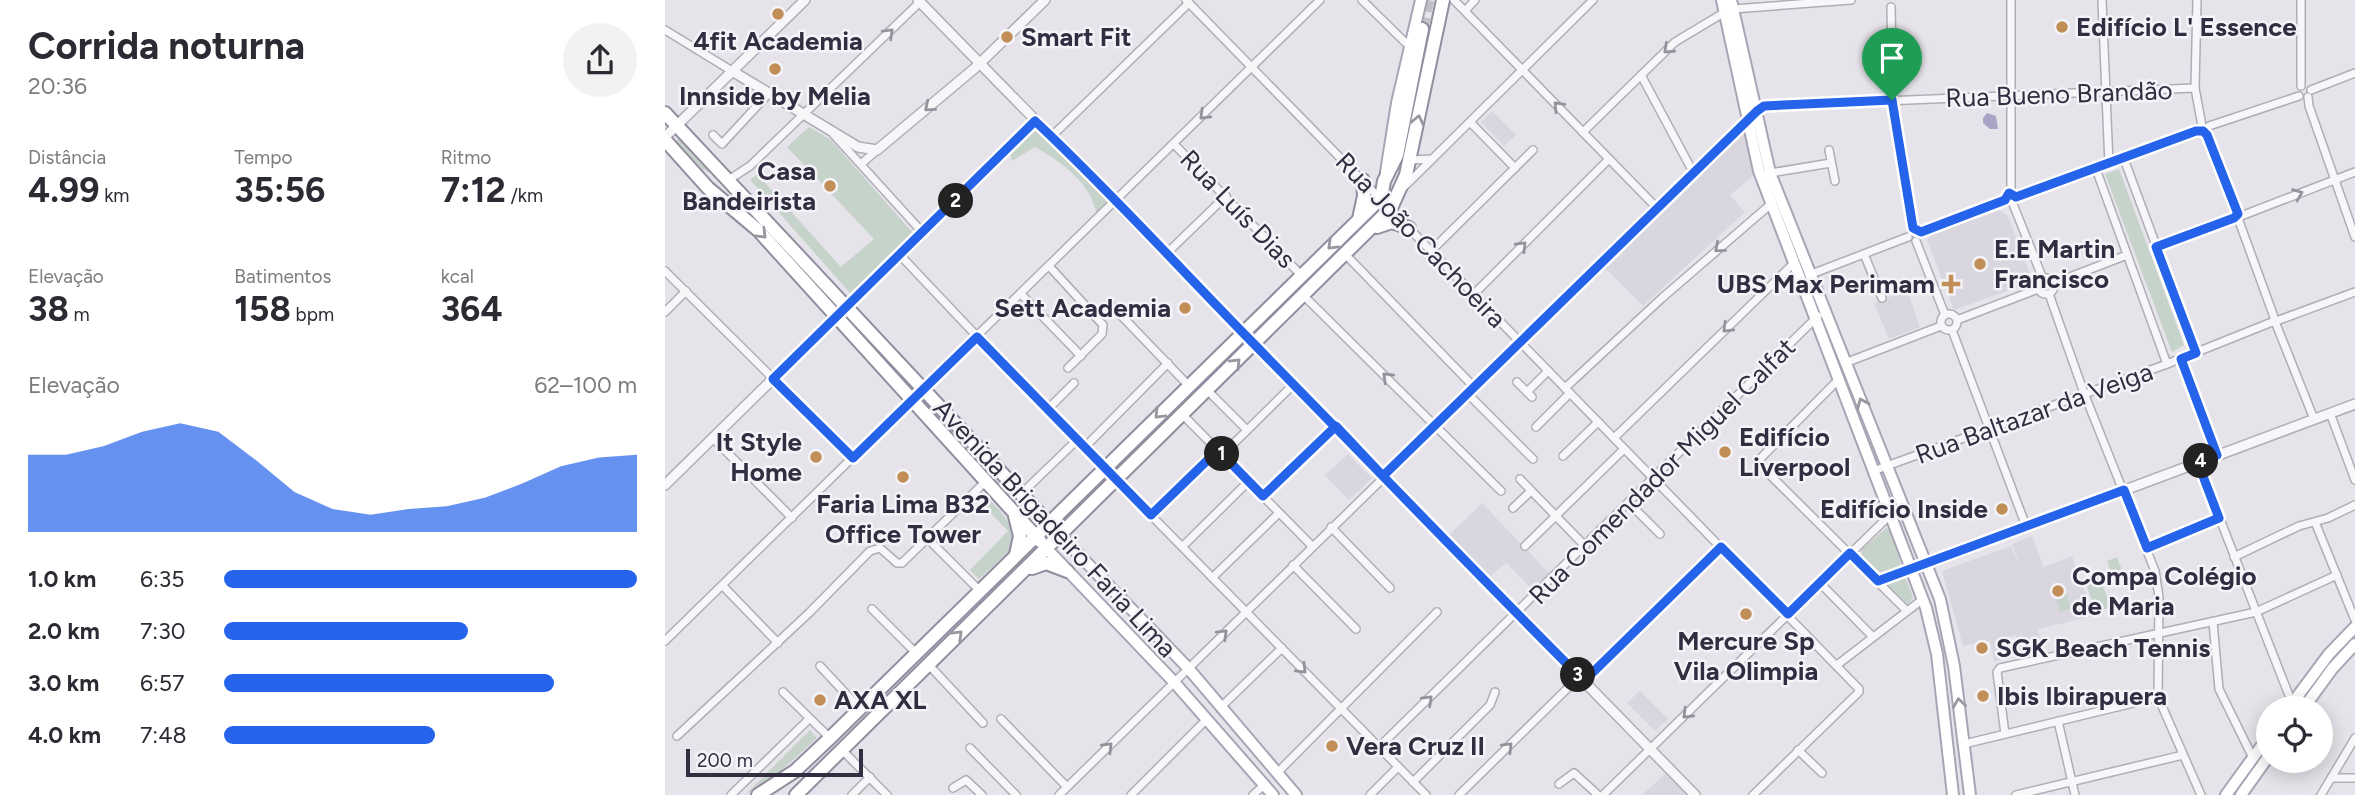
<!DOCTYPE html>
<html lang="pt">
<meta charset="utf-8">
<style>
:root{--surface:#fff;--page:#f2f2f3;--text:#2b2b33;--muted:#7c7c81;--accent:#2563eb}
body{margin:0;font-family:Figtree,sans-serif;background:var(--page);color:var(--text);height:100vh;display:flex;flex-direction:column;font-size:26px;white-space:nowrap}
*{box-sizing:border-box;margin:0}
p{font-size:23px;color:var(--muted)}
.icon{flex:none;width:38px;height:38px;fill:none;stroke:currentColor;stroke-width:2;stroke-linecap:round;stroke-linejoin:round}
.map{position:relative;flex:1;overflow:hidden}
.panel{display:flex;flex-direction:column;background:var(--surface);width:665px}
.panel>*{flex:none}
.fabs{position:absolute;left:1591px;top:696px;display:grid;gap:14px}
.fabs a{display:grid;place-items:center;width:77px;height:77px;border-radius:50%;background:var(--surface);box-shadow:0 4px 18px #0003;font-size:35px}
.scale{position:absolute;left:21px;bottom:18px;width:177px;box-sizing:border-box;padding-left:7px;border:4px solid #332d41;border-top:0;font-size:19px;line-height:24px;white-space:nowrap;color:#332d41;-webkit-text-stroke:5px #f4f3f8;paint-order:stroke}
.pin{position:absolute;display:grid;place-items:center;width:60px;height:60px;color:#fff;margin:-72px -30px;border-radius:50% 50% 50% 0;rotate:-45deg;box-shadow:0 0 7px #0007}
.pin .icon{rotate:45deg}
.km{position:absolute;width:35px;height:35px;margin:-18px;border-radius:50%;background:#222;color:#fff;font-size:19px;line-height:35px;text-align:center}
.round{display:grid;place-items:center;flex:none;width:74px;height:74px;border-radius:37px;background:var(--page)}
.head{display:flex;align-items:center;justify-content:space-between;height:119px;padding:0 28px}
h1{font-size:38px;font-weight:700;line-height:52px}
.stats{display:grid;grid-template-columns:repeat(3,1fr);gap:10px;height:119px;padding:7px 28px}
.stats div{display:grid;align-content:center}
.stats b{font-size:35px;font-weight:700}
.stats small{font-size:19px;font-weight:400}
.stats p{font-size:19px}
.chart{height:196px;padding:14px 28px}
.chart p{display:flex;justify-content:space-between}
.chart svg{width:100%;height:126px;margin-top:7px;fill:var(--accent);opacity:.7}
ul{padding:0 28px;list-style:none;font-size:23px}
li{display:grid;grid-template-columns:112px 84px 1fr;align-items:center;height:52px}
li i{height:18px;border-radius:9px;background:var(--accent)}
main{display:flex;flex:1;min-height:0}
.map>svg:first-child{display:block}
.built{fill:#d9d6df}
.green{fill:#c6d3cb}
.water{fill:#a9a3c6}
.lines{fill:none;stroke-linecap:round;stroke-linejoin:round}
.trunk-tunnel{stroke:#c2bfc8;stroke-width:12;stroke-dasharray:12 6;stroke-linecap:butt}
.minor-casing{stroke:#b0adb7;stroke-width:10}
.tertiary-casing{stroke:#b0adb7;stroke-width:12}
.primary-casing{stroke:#a9a4b5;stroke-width:14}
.trunk-casing{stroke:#928d9f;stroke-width:16}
.minor{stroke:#f7f6f9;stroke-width:7}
.tertiary{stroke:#f7f6f9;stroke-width:9}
.primary{stroke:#fff;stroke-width:10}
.trunk{stroke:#fff;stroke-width:12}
.oneway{stroke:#95929d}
.oneway2{stroke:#9996a0}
.route-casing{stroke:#fff;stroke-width:14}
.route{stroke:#2563eb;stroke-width:9}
.poi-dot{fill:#c18e57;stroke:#f4f3f8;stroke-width:2.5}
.labels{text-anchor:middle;stroke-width:5;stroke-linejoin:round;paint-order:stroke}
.poi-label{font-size:26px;font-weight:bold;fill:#332d41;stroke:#f4f3f8;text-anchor:start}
.street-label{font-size:26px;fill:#332d41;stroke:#f4f3f8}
</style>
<main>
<section class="panel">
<div class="head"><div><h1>Corrida noturna</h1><p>20:36</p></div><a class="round"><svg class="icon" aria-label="share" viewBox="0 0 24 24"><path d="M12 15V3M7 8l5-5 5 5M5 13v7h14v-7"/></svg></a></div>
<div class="stats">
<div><p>Distância</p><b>4.99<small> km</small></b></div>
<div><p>Tempo</p><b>35:56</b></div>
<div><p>Ritmo</p><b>7:12<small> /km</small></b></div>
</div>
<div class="stats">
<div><p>Elevação</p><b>38<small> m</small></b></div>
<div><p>Batimentos</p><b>158<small> bpm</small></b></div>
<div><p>kcal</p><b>364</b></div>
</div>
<div class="chart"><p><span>Elevação</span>62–100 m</p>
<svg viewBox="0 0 160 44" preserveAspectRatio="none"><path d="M0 44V17L10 17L20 14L30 9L40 6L50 9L60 19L70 30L80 36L90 38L100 36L110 35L120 32L130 27L140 21L150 18L160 17V44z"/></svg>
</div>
<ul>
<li><b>1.0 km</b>6:35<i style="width:100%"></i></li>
<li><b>2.0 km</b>7:30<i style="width:59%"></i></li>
<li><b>3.0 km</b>6:57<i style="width:80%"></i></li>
<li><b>4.0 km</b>7:48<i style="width:51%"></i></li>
</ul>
</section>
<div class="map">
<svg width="1690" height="795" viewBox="0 0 1690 795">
<rect width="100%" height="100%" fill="#e6e4ea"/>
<!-- built -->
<g class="built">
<polygon points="827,111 851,135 839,146 816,122"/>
<polygon points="1080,131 1091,173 1065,195 1080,212 978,306 938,266"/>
<polygon points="1335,210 1343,216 1368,282 1289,310 1262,240 1266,235"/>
<polygon points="1242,290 1255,327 1224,339 1209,303"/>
<polygon points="683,454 707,478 684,500 660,475"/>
<polygon points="817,503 885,574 868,590 841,563 825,577 784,535"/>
<polygon points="1367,536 1379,567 1407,556 1429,616 1373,629 1378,651 1356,656 1351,635 1331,639 1335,660 1329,662 1325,641 1298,646 1277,571 1346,546 1356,569 1347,544"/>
<polygon points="975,691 1003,719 990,731 962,703"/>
<polygon points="1002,772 1025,795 977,795"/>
</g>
<!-- green -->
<g class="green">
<path d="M371,125L447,201L432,216C427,183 396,162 370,147L347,161L344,150Z"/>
<polygon points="144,127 165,139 248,233 186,294 85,180 92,174 176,267 209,239 122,147"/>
<polygon points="16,136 52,171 47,174 37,169 9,143"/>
<polygon points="1454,169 1519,345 1507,352 1440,174"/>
<polygon points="713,209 715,212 600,325 596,322"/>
<path d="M315,490C331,507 350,521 350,546L314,579L305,570L343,531L309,496Z"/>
<polygon points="1221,528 1225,529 1237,568 1218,575 1197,556 1196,550"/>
<polygon points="1452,557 1461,581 1451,585 1442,561"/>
<polygon points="1434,576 1446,607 1431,612 1420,582"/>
<polygon points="1240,577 1248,597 1243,605 1222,585"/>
<polygon points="1399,587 1406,608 1395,612 1388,590"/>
<polygon points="145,730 152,738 105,781 80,795"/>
</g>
<!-- water -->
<polygon class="water" points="1322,113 1331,116 1333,129 1325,129 1318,123 1318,118"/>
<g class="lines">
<!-- trunk-tunnel -->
<polyline class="trunk-tunnel" points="757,29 763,0"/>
<!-- minor casing -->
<g class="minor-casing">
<g id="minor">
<polyline points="521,0 1194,689 1194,692 1088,795"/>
<polyline points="697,0 747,49"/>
<polyline points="789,0 992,208"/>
<polyline points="1346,0 1346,192"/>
<polyline points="1437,0 1444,164"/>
<polyline points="1532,0 1530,88 1537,126"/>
<polyline points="1226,7 1228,100 1248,228"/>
<polyline points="1068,9 1186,0"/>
<polyline points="800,11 810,0"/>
<polyline points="0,30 67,71"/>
<polyline points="976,75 1028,172"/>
<polyline points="1636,86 1636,0"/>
<polyline points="1646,90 1690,73"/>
<polyline points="1643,97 1644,106 1690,237"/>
<polyline points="805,122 850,168"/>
<polyline points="1544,126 1634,96"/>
<polyline points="918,132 1010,42 1060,12"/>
<polyline points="1540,132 1573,214"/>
<polyline points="48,135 57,144 104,93"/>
<polyline points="169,135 258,233"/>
<polyline points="387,136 524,3"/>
<polyline points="509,144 636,275"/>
<polyline points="1164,150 1170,181"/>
<polyline points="1459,159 1531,353"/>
<polyline points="745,160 767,159"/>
<polyline points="196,164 212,150"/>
<polyline points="1431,169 1502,364"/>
<polyline points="1105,173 1166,163"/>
<polyline points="65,179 85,166 255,2"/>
<polyline points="740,186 928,0"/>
<polyline points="1351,197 1537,128"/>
<polyline points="1348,204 1378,279"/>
<polyline points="1576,216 1690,172"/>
<polyline points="1574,221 1609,317"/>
<polyline points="1256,232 1340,200"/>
<polyline points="1251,241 1280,315"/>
<polyline points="1491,247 1569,218"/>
<polyline points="766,251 868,150"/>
<polyline points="502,253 561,196"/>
<polyline points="1199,254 1217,298"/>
<polyline points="235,255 358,385 761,795"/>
<polyline points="681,255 809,387"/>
<polyline points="384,266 438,325 437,334 403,368"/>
<polyline points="0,271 188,458"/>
<polyline points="1144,275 1243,237"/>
<circle cx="1381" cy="286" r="8"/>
<polyline points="1389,283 1462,255"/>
<polyline points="356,294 416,356"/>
<polyline points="809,294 944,159"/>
<polyline points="1384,294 1419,393 1490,571 1494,597 1493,697 1536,795"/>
<polyline points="639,296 836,491"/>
<polyline points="447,306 523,385"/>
<polyline points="0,312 21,291"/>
<circle cx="1284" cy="322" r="8"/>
<polyline points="1292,320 1373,289"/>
<polyline points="1614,320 1690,292"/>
<polyline points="1611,324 1649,419"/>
<polyline points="1287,330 1361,526"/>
<polyline points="1515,359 1552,455"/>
<polyline points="1180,363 1276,326"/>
<polyline points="1172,381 1092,462 1241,610"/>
<polyline points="852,382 867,397"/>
<polyline points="900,388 997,298 1106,204"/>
<polyline points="543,391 582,430"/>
<polyline points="862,392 883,371"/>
<polyline points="802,393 868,459"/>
<polyline points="382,410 409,383"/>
<polyline points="1665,413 1690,480"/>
<polyline points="518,415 647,546"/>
<polyline points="871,427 905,393"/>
<polyline points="48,438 127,518"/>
<polyline points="949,438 1129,263"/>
<polyline points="420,447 503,363"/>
<polyline points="557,455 629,384"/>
<polyline points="898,456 933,422"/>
<polyline points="1533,463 1627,703"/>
<polyline points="1208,471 1502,364 1607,322"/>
<polyline points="855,479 920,546"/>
<polyline points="356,494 412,440"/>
<polyline points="598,496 671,426"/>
<polyline points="964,503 995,534"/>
<polyline points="848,508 866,491"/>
<polyline points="487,515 553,450"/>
<polyline points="1650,522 1690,620"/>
<polyline points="666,527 725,588"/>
<polyline points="263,539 315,591"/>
<polyline points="518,546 584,481"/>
<polyline points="860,546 959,449"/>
<polyline points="1482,548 1554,518"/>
<polyline points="1569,557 1634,526 1663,518 1690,505"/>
<polyline points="628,565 691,629"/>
<polyline points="548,577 614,513"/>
<polyline points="1213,581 1246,570"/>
<polyline points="1155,583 1207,636"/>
<polyline points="58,586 113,643"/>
<polyline points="207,609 252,654"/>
<polyline points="1548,622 1554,689 1588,758"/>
<polyline points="0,641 655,0"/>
<polyline points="263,664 318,723"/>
<polyline points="1172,665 1258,599"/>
<polyline points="155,666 195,709"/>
<polyline points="919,681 1056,547"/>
<polyline points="118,692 165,738"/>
<polyline points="557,706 617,648"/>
<polyline points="336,719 402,787"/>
<polyline points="1393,721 1410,795"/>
<polyline points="1340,734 1332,672 1335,668 1591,612 1672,575"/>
<polyline points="12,736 144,613 205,551 215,548 232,563 237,563 321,481"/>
<polyline points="1299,744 1493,697"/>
<polyline points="714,747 1153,316"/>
<polyline points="305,748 351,795"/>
<polyline points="177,750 222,795"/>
<polyline points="1133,750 1157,773"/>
<polyline points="612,773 772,612"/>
<polyline points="1666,778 1690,778"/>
<polyline points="748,782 825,705 830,692"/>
<polyline points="894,784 909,773 933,795"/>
<polyline points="288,788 301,780 317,795"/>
<polyline points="66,795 144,719"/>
<polyline points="187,795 205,777"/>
<polyline points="394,795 1099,106 1530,88"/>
<polyline points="466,795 542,719"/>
<polyline points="588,795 599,785"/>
<polyline points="705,795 733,767"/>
<polyline points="794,795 915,676"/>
<polyline points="938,795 1226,514"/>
<polyline points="1351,795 1518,755"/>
<polyline points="1656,795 1690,738"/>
</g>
</g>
<!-- tertiary casing -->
<g class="tertiary-casing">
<g id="tertiary">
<polyline points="253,0 1030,795"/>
<polyline points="67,71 193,147 212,150 310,68 380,0"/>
<polyline points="0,137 140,0"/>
<polyline points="0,485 370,121"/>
<polyline points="1246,570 1690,404"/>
</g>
</g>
<!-- primary casing -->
<g class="primary-casing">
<g id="primary">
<polyline points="1057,0 1094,171 1261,608 1272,654 1288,795"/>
<polyline points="1066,0 1105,173 1275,599 1289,666 1305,795"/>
<polyline points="721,172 732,103 756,0"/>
<polyline points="396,536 523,668 631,795"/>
<polyline points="382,549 509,682 608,795"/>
<polyline points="1623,709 1664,654 1690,627"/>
<polyline points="1638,709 1667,669 1690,644"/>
<polyline points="1561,795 1603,737"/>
<polyline points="1576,795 1603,757"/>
</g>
</g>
<!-- trunk casing -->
<g class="trunk-casing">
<g id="trunk">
<polyline points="0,113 389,529"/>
<polyline points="0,140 43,188 93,230 375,541"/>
<polyline points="694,219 699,196 698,180"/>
<polyline points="712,227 727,222 744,228"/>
<polyline points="350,516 355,536 351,555"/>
<polyline points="367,568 381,563 402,571"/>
<polyline points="93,795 130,771 165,738 716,198 719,181 732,155 757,29"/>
<polyline points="131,795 726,208 741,175 778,0"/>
</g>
</g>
<!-- minor -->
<use href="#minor" class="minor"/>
<!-- tertiary -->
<use href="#tertiary" class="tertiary"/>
<!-- primary -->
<use href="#primary" class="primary"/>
<!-- trunk -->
<use href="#trunk" class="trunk"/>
</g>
<!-- one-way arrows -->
<defs><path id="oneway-chevron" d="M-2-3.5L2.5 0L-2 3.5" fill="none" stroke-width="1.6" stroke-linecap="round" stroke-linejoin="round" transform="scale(1.75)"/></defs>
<g class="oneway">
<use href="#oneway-chevron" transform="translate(224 33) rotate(-44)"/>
<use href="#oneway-chevron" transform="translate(1003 49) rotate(137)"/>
<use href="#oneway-chevron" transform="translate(893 106) rotate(-134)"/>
<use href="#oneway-chevron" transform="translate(264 107) rotate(140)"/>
<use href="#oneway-chevron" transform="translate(539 115) rotate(136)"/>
<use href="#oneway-chevron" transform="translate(1633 194) rotate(-22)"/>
<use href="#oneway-chevron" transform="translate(857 246) rotate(-45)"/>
<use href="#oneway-chevron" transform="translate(1054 248) rotate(139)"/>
<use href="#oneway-chevron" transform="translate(1062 328) rotate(136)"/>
<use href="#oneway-chevron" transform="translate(722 377) rotate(-136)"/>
<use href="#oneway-chevron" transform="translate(558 634) rotate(-44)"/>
<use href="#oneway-chevron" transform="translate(637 669) rotate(45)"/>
<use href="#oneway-chevron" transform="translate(763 700) rotate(-44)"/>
<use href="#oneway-chevron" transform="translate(1022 714) rotate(136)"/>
<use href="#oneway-chevron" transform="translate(443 747) rotate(-45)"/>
<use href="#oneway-chevron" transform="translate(843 747) rotate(-45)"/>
</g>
<g class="oneway2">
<use href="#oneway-chevron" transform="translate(753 120) rotate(-78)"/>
<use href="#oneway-chevron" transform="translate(97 234) rotate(45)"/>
<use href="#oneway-chevron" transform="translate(667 245) rotate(136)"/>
<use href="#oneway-chevron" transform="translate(571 363) rotate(-45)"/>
<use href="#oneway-chevron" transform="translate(1197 403) rotate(-113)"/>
<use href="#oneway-chevron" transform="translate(494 414) rotate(135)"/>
<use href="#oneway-chevron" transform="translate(293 635) rotate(-44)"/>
<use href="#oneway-chevron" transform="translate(1294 703) rotate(-98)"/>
</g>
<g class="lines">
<!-- route casing -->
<g class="route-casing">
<path id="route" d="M1227,100L1099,106L1092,111L718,476L671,426L598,496L553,450L486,515L312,337L188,458L108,379L370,121C446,192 516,270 589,344C699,456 808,570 919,681L1056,547L1123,614L1185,553L1213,581L1459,490L1482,548L1554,518L1533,463L1552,455L1516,359L1531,353L1491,247L1569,218L1573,214L1542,135L1538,131H1531L1351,197L1344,193L1340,200L1256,232L1248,228L1227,100"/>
</g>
<!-- route -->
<use href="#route" class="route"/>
</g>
<!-- markers -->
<g class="poi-dot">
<circle cx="113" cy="14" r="7"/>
<circle cx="1397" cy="27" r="7"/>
<circle cx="342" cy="37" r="7"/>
<circle cx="110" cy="69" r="7"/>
<circle cx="165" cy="186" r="7"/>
<circle cx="1315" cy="264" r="7"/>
<path d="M1282.5 273.5h7v7h7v7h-7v7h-7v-7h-7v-7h7z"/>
<circle cx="520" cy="308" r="7"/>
<circle cx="1060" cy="452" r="7"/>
<circle cx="151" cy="457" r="7"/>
<circle cx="238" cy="477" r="7"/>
<circle cx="1337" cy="509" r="7"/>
<circle cx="1393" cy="591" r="7"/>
<circle cx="1081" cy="614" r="7"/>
<circle cx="1317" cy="648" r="7"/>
<circle cx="1318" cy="696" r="7"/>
<circle cx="155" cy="700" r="7"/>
<circle cx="667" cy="746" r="7"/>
</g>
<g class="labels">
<!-- poi labels -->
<g class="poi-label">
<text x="1411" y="36">Edifício L' Essence</text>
<text x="356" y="46">Smart Fit</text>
<text x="113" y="50" text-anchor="middle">4fit Academia</text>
<text x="110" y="105" text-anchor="middle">Innside by Melia</text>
<text x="151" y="180" text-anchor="end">Casa<tspan x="151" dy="30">Bandeirista</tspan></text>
<text x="1329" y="258">E.E Martin<tspan x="1329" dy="30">Francisco</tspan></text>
<text x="1270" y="293" text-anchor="end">UBS Max Perimam</text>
<text x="506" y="317" text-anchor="end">Sett Academia</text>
<text x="1074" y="446">Edifício<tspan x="1074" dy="30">Liverpool</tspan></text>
<text x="137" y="451" text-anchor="end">It Style<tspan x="137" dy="30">Home</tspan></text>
<text x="238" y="513" text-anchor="middle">Faria Lima B32<tspan x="238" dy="30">Office Tower</tspan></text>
<text x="1323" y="518" text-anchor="end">Edifício Inside</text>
<text x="1407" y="585">Compa Colégio<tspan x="1407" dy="30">de Maria</tspan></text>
<text x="1081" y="650" text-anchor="middle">Mercure Sp<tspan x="1081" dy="30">Vila Olimpia</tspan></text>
<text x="1331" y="657">SGK Beach Tennis</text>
<text x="1332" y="705">Ibis Ibirapuera</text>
<text x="169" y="709">AXA XL</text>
<text x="681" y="755">Vera Cruz II</text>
</g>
<!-- street labels -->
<g class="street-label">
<text transform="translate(1394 94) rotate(-2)" y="9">Rua Bueno Brandão</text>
<text transform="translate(573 209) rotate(46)" y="9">Rua Luís Dias</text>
<text transform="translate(756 240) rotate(46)" y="9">Rua João Cachoeira</text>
<text transform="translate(1369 413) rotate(-20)" y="9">Rua Baltazar da Veiga</text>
<text transform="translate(997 471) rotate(-45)" y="9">Rua Comendador Miguel Calfat</text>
<text transform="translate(390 528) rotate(47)" y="9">Avenida Brigadeiro Faria Lima</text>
</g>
</g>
</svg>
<div class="fabs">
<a><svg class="icon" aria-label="locate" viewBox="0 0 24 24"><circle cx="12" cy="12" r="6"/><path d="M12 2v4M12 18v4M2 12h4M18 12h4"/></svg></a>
</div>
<div class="scale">200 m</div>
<div class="pin" style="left:1227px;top:100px;background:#1e9e55"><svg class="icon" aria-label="arrive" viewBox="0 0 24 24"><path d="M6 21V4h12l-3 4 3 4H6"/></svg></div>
<b class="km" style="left:557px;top:454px">1</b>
<b class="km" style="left:291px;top:201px">2</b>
<b class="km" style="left:913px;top:675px">3</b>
<b class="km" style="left:1536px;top:461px">4</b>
</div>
</main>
